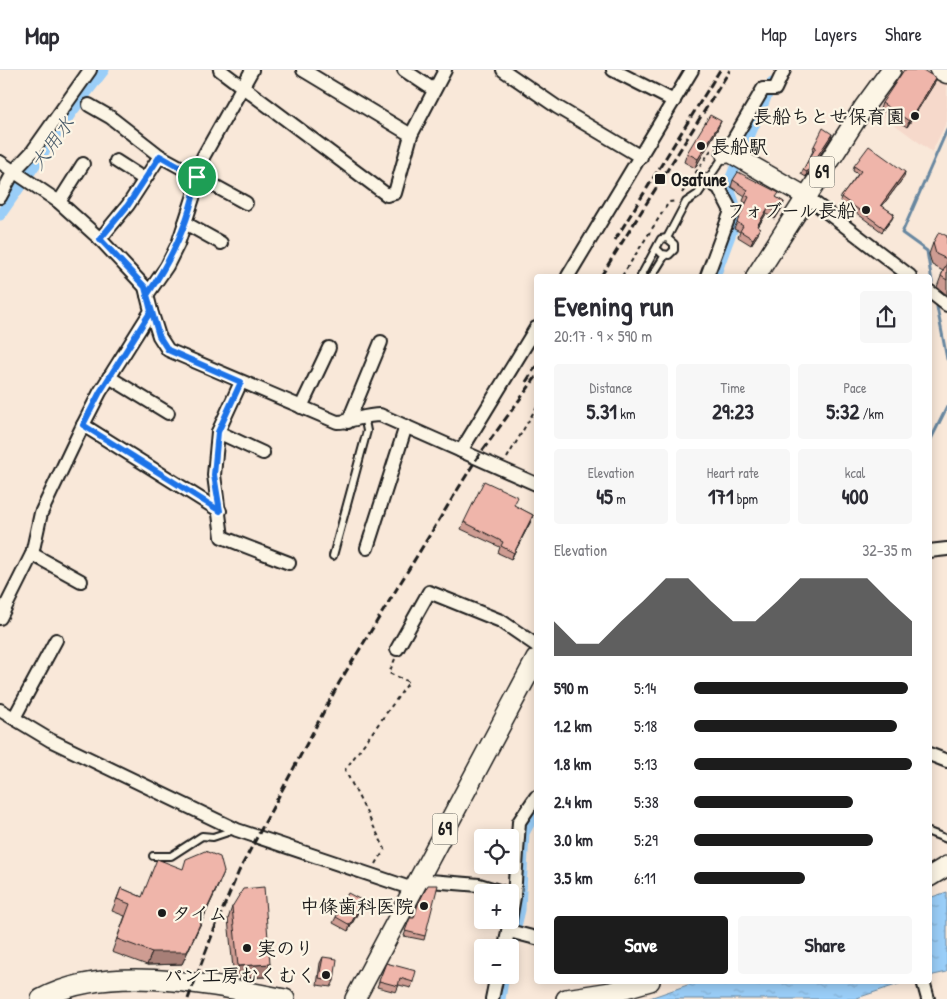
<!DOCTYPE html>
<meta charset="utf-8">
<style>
:root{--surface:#fff;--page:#f7f7f7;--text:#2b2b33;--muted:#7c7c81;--line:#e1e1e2;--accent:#1c1c1c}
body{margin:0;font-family:"Patrick Hand","Klee One",sans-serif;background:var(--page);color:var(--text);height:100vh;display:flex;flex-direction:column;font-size:19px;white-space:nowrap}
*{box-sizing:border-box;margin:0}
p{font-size:16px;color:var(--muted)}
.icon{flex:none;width:28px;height:28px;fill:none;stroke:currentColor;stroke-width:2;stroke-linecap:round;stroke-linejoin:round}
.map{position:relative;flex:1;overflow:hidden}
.drawer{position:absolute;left:534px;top:204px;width:398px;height:710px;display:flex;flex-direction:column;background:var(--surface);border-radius:5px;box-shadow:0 2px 12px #0003}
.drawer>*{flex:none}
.controls{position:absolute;left:474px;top:759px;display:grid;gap:10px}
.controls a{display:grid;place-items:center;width:45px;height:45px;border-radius:5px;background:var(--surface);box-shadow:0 2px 12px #0003;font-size:25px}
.pin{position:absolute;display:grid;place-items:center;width:42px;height:42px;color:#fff;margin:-21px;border:2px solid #fff;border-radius:50%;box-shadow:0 1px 5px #0007}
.round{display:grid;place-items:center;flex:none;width:52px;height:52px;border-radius:5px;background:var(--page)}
.summary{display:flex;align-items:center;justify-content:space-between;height:85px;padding:0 20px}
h1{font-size:28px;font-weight:700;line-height:38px}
.figures{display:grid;grid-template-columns:repeat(3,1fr);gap:8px;height:85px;padding:5px 20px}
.figures div{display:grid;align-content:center;border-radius:5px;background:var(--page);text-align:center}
.figures b{font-size:21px;font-weight:700}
.figures small{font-size:14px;font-weight:400}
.figures p{font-size:14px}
.chart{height:140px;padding:10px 20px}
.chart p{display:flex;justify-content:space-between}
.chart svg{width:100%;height:90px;margin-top:5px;fill:var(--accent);opacity:.7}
.primary-button{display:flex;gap:10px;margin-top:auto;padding:10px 20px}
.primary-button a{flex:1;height:58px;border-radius:5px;background:var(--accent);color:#fff;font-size:20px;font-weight:700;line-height:58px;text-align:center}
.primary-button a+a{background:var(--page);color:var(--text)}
ul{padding:0 20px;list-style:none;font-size:16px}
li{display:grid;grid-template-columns:80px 60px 1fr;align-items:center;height:38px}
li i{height:12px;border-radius:6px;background:var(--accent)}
header{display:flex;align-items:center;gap:30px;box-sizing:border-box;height:70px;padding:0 25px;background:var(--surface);border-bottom:1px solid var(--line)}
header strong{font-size:24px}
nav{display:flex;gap:28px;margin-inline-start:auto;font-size:18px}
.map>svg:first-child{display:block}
.built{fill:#f6d9cb}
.water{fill:url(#water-ripples);stroke:#6887a0}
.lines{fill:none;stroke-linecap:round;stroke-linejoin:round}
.stream{stroke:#6887a0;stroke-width:3}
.canal{stroke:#9acef8;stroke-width:11}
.lane-casing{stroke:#1c1c1c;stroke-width:10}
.street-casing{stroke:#1c1c1c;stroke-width:16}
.secondary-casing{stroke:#1c1c1c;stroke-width:21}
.primary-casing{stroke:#1c1c1c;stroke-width:22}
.path{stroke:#1c1c1c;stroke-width:2;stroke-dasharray:4 4;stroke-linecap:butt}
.lane{stroke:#fcf5e5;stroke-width:6}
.street{stroke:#fcf5e5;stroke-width:12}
.secondary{stroke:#fcf5e5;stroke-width:18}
.primary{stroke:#fcf5e5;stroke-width:19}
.rail{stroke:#1c1c1c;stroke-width:3;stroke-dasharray:8 4;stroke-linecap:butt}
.wall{fill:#ce9c92;stroke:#1c1c1c}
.shaded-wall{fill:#a77f77;stroke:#1c1c1c}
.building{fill:#efb5aa;stroke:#1c1c1c}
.route-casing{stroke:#fff;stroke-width:10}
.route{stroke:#1a73e8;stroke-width:6}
.poi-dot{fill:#1c1c1c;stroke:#fcf5e5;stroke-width:2}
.labels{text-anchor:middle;stroke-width:4.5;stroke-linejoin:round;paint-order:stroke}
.shield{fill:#fcf5e5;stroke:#5f5d58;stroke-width:1}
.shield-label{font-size:18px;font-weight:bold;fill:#1c1c1c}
.poi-label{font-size:19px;font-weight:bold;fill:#1c1c1c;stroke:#fcf5e5;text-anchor:end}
.water-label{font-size:20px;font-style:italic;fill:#485a69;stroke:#fcf5e5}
</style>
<header>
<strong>Map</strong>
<nav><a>Map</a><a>Layers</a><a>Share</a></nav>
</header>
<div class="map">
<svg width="947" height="929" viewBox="0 0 947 929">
<defs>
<pattern id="water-ripples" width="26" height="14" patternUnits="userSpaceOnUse" patternTransform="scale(1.25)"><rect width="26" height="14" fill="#9acef8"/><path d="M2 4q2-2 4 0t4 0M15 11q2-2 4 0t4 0" fill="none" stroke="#84b0d4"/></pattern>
</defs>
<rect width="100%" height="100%" fill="#f9e8d9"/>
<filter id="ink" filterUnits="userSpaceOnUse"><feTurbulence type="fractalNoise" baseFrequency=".02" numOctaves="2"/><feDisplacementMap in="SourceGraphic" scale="10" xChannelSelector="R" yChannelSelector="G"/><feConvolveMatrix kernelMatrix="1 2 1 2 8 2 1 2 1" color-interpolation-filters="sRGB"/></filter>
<g filter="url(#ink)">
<!-- built -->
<polygon class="built" points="901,0 922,0 947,11 947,51 932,82 875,40"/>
<!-- water -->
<g class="water">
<polygon points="947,822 947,902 929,906 929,828"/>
<polygon points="699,911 908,911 854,929 647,929"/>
</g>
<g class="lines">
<!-- stream -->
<g class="stream">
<polyline points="932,212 927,181 902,163 947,60"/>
<polyline points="937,237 947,289"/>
<polyline points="929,373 947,337"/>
</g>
<!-- canal -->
<g class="canal">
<polyline points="742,83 772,13"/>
<polyline points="0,145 71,43 104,0"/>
<polyline points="715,206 738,144 728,115 736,95"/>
<polyline points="510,881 520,840 524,763 536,741"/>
<polyline points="500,929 504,905"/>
</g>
<!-- lane casing -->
<g class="lane-casing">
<g id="lane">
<polyline points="667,168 686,132 698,124 724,86"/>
<polyline points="641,206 661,169 667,168 674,174 674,180 669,185 662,184 657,179"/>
<polyline points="652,206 665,185"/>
<polyline points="333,486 367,361 364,346"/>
<polyline points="929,762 947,769"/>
<polyline points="153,786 171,786 202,766 213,767 234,760"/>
</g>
</g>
<!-- street casing -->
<g class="street-casing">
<g id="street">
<polyline points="220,0 387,125 395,123 411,65 445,0"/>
<polyline points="303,0 411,65"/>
<polyline points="404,0 434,20"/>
<polyline points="503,0 557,37 641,87"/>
<polyline points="613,0 674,31"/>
<polyline points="89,35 110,47 160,86 246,133"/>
<polyline points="725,84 763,19 775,19 784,0"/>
<polyline points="116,91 144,109"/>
<polyline points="0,92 59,132 100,169 145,217 151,241 100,322 83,355 41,443 32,484 0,548"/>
<polyline points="707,110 719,118 731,141 707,206"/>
<polyline points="0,127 14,101 32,82 90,0"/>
<polyline points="807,127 910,206"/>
<polyline points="59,132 83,94"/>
<polyline points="185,153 221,173"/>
<polyline points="100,169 128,135 160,86"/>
<polyline points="568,206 692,0"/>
<polyline points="929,221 947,235"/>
<polyline points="147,225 167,196 178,174 194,125 203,87 252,0"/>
<path d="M151,241L159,266L168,280L337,352C352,352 364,345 380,345L536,414"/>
<polyline points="109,307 168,343"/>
<polyline points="241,312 218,362 214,405 222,467 289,493"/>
<polyline points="301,337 329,278"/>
<polyline points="348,352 381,272"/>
<polyline points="83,355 220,441"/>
<polyline points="218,362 263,383"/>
<polyline points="461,381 536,258"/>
<polyline points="367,478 406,356"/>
<polyline points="929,481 947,479"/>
<polyline points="32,484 81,511"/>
<polyline points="397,579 429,522 501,551 536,575"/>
<polyline points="0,640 50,670 237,760 413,819"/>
<polyline points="14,648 56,570"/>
<polyline points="929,684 947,691"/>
<polyline points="418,810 479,815 502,822"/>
<polyline points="509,861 536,868"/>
<polyline points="505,878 514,827 519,752 536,727"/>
<polyline points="923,911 928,929"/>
<polyline points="492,929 497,905"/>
</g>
</g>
<!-- secondary casing -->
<g class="secondary-casing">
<g id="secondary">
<polyline points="939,0 947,4"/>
<polyline points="725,84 730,83 807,127"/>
</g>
</g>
<!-- primary casing -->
<g class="primary-casing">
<g id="primary">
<polyline points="756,206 864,37 891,0"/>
<polyline points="929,807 947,796"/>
<path d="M41,929C109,892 212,915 285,929"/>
<polyline points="355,929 536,589"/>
<polyline points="566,929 611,922 650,911"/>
</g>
</g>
<!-- path -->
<g class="path">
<polyline points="682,123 711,80"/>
<polyline points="622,206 669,132 676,131"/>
<polyline points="507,388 536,338"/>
<polyline points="376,794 385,779 345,700 409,612 389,603 395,589"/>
</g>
<!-- lane -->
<use href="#lane" class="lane"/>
<!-- street -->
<use href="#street" class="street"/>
<!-- secondary -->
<use href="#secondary" class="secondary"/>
<!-- primary -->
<use href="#primary" class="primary"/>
<!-- rail -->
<g class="rail">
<polyline points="615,170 720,0"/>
<polyline points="601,206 730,0"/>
<polyline points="526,312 536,296"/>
<polyline points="188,929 214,860 239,801 339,613 477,388 536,307"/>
</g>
</g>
<!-- wall -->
<g class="wall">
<polygon points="936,8 934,14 907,57 880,39 882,33"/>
<polygon points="721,51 717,60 695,98 684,92 687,83"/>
<polygon points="831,68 806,107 801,104 803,100 813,81 812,80 814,76"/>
<polygon points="854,96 904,107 882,136 894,144 892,149 882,162 840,131 841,127 858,104 853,101"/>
<polygon points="733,110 777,128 784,132 782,138 775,149 766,144 758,157 760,158 758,164 751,175 738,167 740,162 734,159 746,133 743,131 745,126 731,117"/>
<polygon points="947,166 947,225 937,217 943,201 932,195 929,184 933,173"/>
<polygon points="515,436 533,445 531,451 511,489 498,483 500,477 461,459 464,452"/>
<polygon points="219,814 182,894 147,895 112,882 125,846 112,841 121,818 142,827"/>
<polygon points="418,834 425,866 424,870 404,866 410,848 414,848"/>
<polygon points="232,837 270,894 266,907 234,908 228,849"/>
<polygon points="361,837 348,861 333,853 336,847"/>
<polygon points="323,887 334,911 331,917 317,915 320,893"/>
<polygon points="386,893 413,912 411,918 399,915 396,922 377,917"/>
</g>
<!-- shaded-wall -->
<g class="shaded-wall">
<polygon points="936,8 934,14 907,57 909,51"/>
<polygon points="721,51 717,60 695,98 698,89"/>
<polygon points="832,64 831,68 806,107 807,102"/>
<polygon points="905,102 904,107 880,139 881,135"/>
<polygon points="784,132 782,138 775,149 778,143"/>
<polygon points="768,138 766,144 754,162 757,156"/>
<polygon points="894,144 892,149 882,162 884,158"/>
<polygon points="760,158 758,164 751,175 753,169"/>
<polygon points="533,445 531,451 511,489"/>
<polygon points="224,802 219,814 182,894 147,895 152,882"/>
<polygon points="363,831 361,837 348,861 350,855"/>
<polygon points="270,894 266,907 234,908 238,896"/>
</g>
<!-- building -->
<g class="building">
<polygon points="904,0 923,0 936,8 909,51 882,33"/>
<polygon points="710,45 721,51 698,89 687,83"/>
<polygon points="823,58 832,64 807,102 803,100 816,77 814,76"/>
<polygon points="869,76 905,102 881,135 894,144 884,158 841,127 861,101 854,96"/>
<polygon points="738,102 779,123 776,127 784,132 778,143 768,138 757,156 760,158 753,169 740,161 743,156 737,152 749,127 745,125 748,120 733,110"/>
<polygon points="939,162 947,166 947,189 936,184 933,173"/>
<polygon points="947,193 947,210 941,206"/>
<polygon points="484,411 518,427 514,435 533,445 514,483 501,476 503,472 464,452"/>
<polygon points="205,781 220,787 224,802 187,882 152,882 117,869 130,834 117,829 121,818 142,827 157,789 183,799 186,789"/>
<polygon points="428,815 438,815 425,866 405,861 410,848 414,848 418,834"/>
<polygon points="264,817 270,894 238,896 232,837 243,819"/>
<polygon points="348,823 363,831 350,855 336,847"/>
<polygon points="323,887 337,889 334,911 319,908"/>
<polygon points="386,893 416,901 413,912 400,908 398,916 379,911"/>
</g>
</g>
<g class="lines" filter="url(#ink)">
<!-- route casing -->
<g class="route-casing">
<path id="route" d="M197,107L160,86L128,135L100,169L145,217L151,241L100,322L83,355L220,441L214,405L218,362L241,312L168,280L159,266L147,225C172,189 190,152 197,107"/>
</g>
<!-- route -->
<use href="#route" class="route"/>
</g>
<!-- markers -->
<g class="poi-dot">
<circle cx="915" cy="46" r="5"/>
<circle cx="701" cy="76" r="5"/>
<rect x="654" y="103" width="12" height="12" rx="2.5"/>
<circle cx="866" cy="140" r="5"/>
<circle cx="424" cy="836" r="5"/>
<circle cx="162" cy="843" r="5"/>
<circle cx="247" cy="878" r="5"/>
<circle cx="326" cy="905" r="5"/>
</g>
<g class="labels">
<!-- shield labels -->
<g class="shield">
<rect x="809.5" y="86.5" width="25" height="31" rx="4"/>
<rect x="432.5" y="743.5" width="25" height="31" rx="4"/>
</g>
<g class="shield-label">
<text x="822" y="108">69</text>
<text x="445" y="765">69</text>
</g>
<!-- poi labels -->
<g class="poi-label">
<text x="905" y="53">長船ちとせ保育園</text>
<text x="711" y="83" text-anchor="start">長船駅</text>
<text x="671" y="116" text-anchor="start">Osafune</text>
<text x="856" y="147">フォブール長船</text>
<text x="414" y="843">中條歯科医院</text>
<text x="172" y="850" text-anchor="start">タイム</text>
<text x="257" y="885" text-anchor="start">実のり</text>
<text x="316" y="912">パン工房むくむく</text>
</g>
<!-- water labels -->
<g class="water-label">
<text transform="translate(52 73) rotate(-54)" y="7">大用水</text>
</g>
</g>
</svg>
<div class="controls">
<a><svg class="icon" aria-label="locate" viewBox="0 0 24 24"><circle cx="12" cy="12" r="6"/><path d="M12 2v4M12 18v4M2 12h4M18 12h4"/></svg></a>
<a>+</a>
<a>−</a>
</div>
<div class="pin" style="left:197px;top:107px;background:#1e9e55"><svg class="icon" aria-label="arrive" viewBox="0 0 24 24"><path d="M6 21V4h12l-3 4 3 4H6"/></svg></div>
<section class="drawer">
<div class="summary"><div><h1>Evening run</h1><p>20:17 · 9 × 590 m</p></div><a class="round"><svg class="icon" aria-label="share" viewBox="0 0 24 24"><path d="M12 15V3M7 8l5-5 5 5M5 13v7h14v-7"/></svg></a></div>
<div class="figures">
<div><p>Distance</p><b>5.31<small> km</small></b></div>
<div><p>Time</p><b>29:23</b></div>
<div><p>Pace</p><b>5:32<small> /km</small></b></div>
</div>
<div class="figures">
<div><p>Elevation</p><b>45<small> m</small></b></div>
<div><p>Heart rate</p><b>171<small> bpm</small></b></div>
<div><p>kcal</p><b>400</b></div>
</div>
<div class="chart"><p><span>Elevation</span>32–35 m</p>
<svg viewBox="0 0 160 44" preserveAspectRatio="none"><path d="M0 44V27L10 38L20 38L30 27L40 17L50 6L60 6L70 17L80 27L90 27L100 17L110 6L120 6L130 6L140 6L150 17L160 27V44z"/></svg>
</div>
<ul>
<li><b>590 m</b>5:14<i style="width:98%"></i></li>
<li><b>1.2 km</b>5:18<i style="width:93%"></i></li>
<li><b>1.8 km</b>5:13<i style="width:100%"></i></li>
<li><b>2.4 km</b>5:38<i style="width:73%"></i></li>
<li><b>3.0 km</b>5:29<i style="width:82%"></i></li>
<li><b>3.5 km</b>6:11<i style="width:51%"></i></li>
</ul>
<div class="primary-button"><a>Save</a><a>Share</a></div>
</section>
</div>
